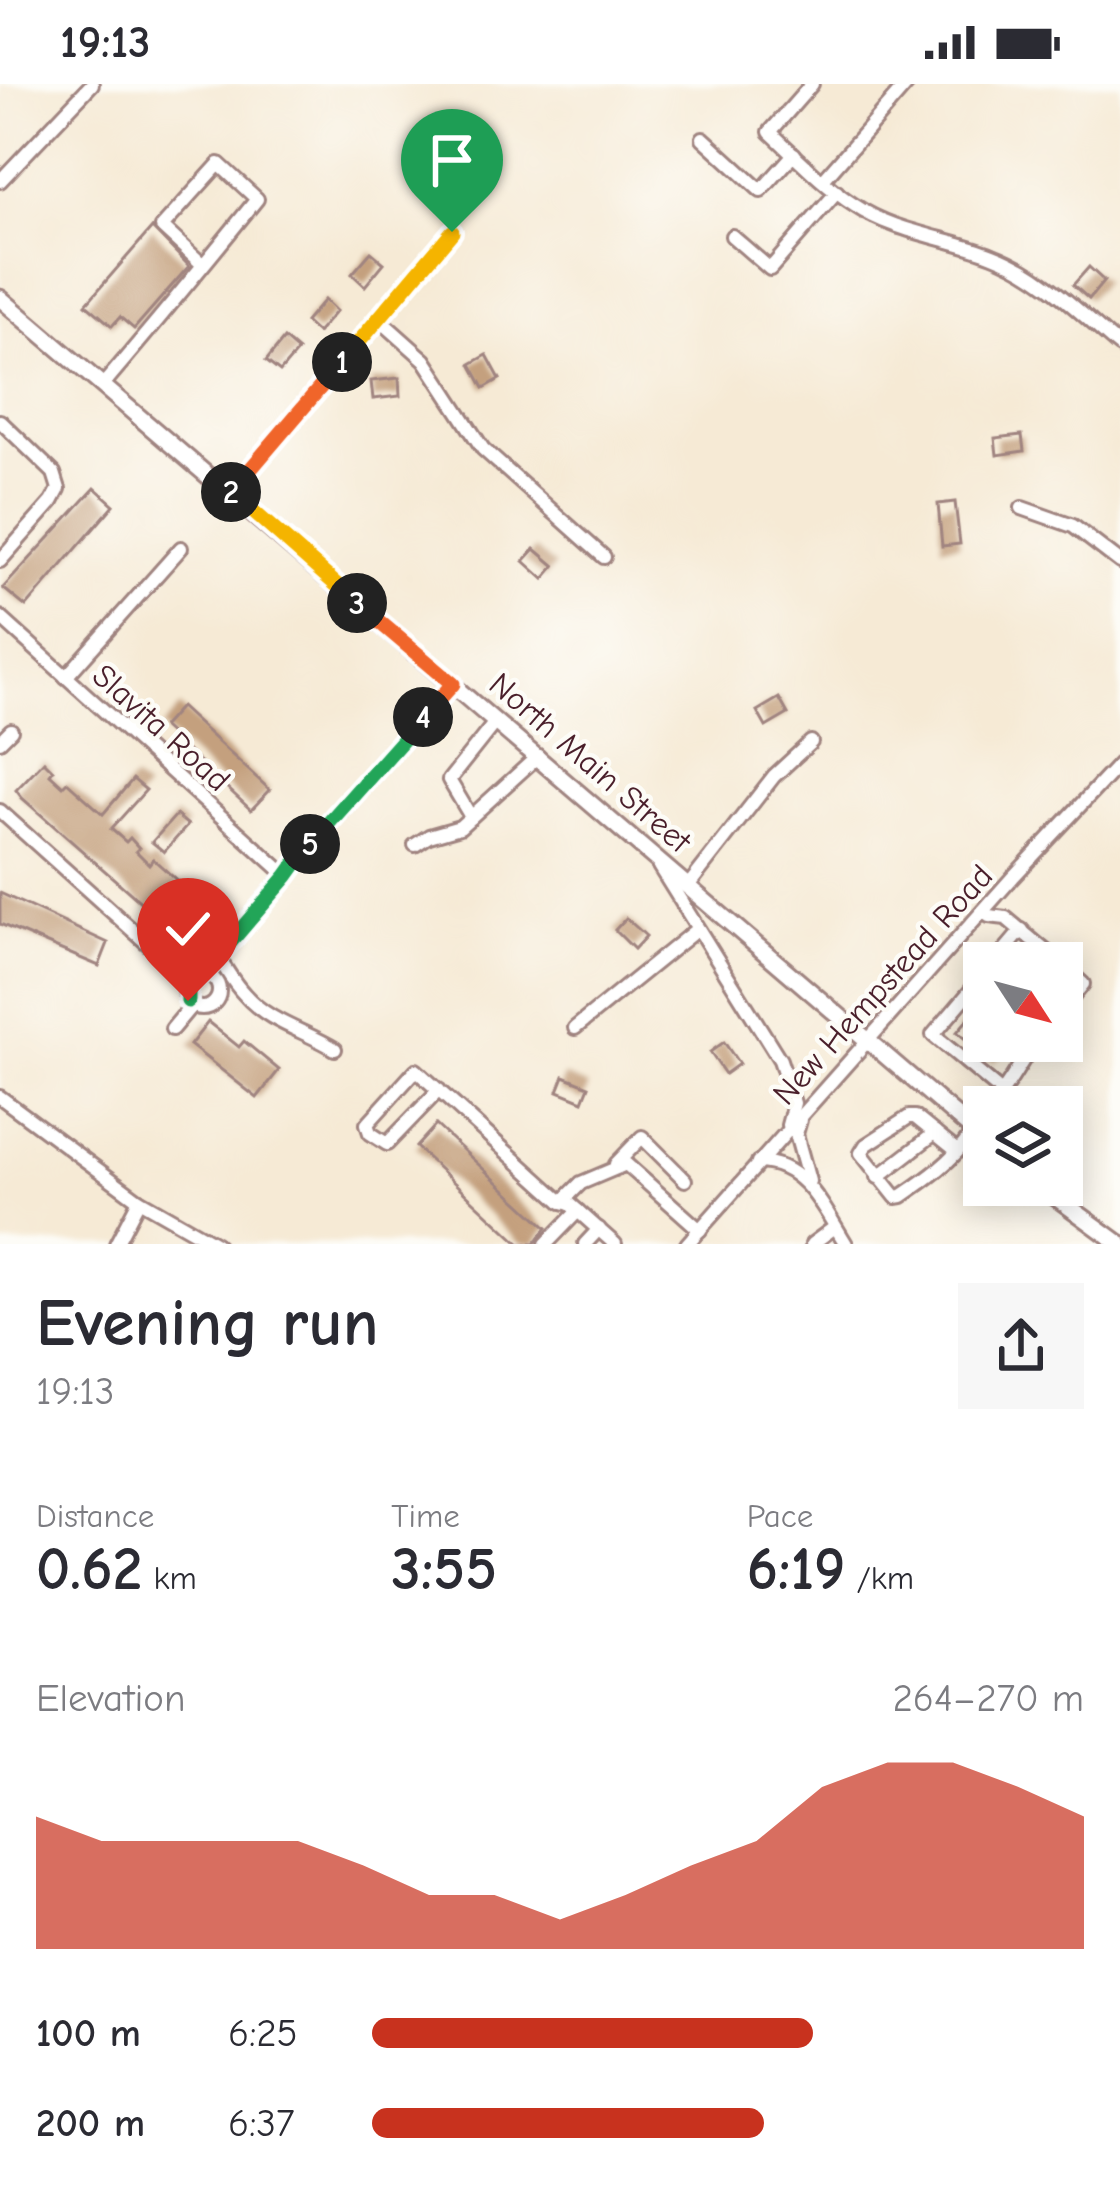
<!DOCTYPE html>
<meta charset="utf-8">
<style>
:root{--surface:#fff;--page:#f7f7f7;--text:#2b2b33;--muted:#7c7c81;--accent:#c8321e}
body{margin:0;font-family:"Comic Neue",sans-serif;background:var(--page);color:var(--text);height:100vh;display:flex;flex-direction:column;font-size:45px;white-space:nowrap}
*{box-sizing:border-box;margin:0}
p{font-size:39px;color:var(--muted)}
.icon{flex:none;width:66px;height:66px;fill:none;stroke:currentColor;stroke-width:2;stroke-linecap:round;stroke-linejoin:round}
.map{position:relative;height:1160px;overflow:hidden}
.sheet{display:flex;flex-direction:column;background:var(--surface);flex:1}
.sheet>*{flex:none}
.needle{width:78px;rotate:126deg}
.buttons{position:absolute;left:963px;top:858px;display:grid;gap:24px}
.buttons a{display:grid;place-items:center;width:120px;height:120px;border-radius:0px;background:var(--surface);box-shadow:0 6px 30px #0003;font-size:60px}
.pin{position:absolute;display:grid;place-items:center;width:102px;height:102px;color:#fff;margin:-123px -51px;border-radius:50% 50% 50% 0;rotate:-45deg;box-shadow:0 0 12px #0007}
.pin .icon{rotate:45deg}
.km{position:absolute;width:60px;height:60px;margin:-30px;border-radius:50%;background:#222;color:#fff;font-size:33px;line-height:60px;text-align:center}
.round{display:grid;place-items:center;flex:none;width:126px;height:126px;border-radius:0px;background:var(--page)}
.head{display:flex;align-items:center;justify-content:space-between;height:204px;padding:0 36px}
h1{font-size:66px;font-weight:600;line-height:90px}
.metrics{display:grid;grid-template-columns:repeat(3,1fr);gap:18px;height:204px;padding:12px 36px}
.metrics div{display:grid;align-content:center}
.metrics b{font-size:60px;font-weight:600}
.metrics small{font-size:33px;font-weight:400}
.metrics p{font-size:33px}
.chart{height:336px;padding:24px 36px}
.chart p{display:flex;justify-content:space-between}
.chart svg{width:100%;height:216px;margin-top:12px;fill:var(--accent);opacity:.7}
ul{padding:0 36px;list-style:none;font-size:39px}
li{display:grid;grid-template-columns:192px 144px 1fr;align-items:center;height:90px}
li i{height:30px;border-radius:15px;background:var(--accent)}
.status{display:flex;justify-content:space-between;align-items:center;height:84px;padding:0 60px;background:var(--surface);direction:ltr}
.status svg{height:33px;fill:currentColor}
.map>svg:first-child{display:block}
.building{fill:#c4a07e}
.lines{fill:none;stroke-linecap:round;stroke-linejoin:round}
.minor-casing{stroke:#a08480;stroke-width:18}
.major-casing{stroke:#a08480;stroke-width:21}
.minor{stroke:#fff;stroke-width:12}
.major{stroke:#fff;stroke-width:15}
.split-1-casing{stroke:#fff;stroke-width:24}
.split-2-casing{stroke:#fff;stroke-width:24}
.split-3-casing{stroke:#fff;stroke-width:24}
.split-4-casing{stroke:#fff;stroke-width:24}
.split-5-casing{stroke:#fff;stroke-width:24}
.split-6-casing{stroke:#fff;stroke-width:24}
.split-1{stroke:#f5b400;stroke-width:15}
.split-2{stroke:#f0652b;stroke-width:15}
.split-3{stroke:#f5b400;stroke-width:15}
.split-4{stroke:#f0652b;stroke-width:15}
.split-5{stroke:#22a559;stroke-width:15}
.split-6{stroke:#22a559;stroke-width:15}
.labels{text-anchor:middle;stroke-width:9;stroke-linejoin:round;paint-order:stroke}
.street-label{font-size:33px;fill:#4a1f2b;stroke:#fdfcf7}
</style>
<div class="status"><b>19:13</b><svg viewBox="0 0 49 12"><path d="M0 12V9h3v3zM5 12V6h3v6zM10 12V3h3v9zM15 12V0h3v12zM26 1h20v11H26zM47 4h2v5h-2z"/></svg></div>
<div class="map">
<svg width="1120" height="1160" viewBox="0 0 1120 1160">
<rect width="100%" height="100%" fill="#fdfcf7"/>
<filter id="ink" filterUnits="userSpaceOnUse"><feTurbulence type="fractalNoise" baseFrequency=".00833" numOctaves="2"/><feDisplacementMap in="SourceGraphic" scale="24" xChannelSelector="R" yChannelSelector="G"/><feConvolveMatrix kernelMatrix="1 2 1 2 8 2 1 2 1" color-interpolation-filters="sRGB"/></filter>
<filter id="wash" filterUnits="userSpaceOnUse"><feTurbulence type="fractalNoise" baseFrequency=".004" numOctaves="4" result="noise"/><feDisplacementMap in="SourceGraphic" scale="48" xChannelSelector="R" yChannelSelector="G"/><feGaussianBlur stdDeviation="2.7" result="paint"/><feColorMatrix in="noise" values="0 0 0 0 0 0 0 0 0 0 0 0 0 0 0 0 0 1.4 0 .05"/><feComposite in="paint" operator="in"/></filter>
<g filter="url(#wash)">
<rect width="100%" height="100%" fill="#f6ead5"/>
<g id="blocks">
<!-- building -->
<g class="building">
<polygon points="152,144 189,182 134,245 120,233 112,242 86,220"/>
<polygon points="371,168 384,179 365,202 352,190"/>
<polygon points="1089,183 1104,197 1089,215 1073,201"/>
<polygon points="324,216 336,227 317,249 305,238"/>
<polygon points="284,255 298,267 280,288 266,277"/>
<polygon points="487,271 500,295 484,304 471,280"/>
<polygon points="399,294 400,312 373,315 371,297"/>
<polygon points="1022,351 1024,367 997,371 995,354"/>
<polygon points="95,404 114,421 26,523 3,504"/>
<polygon points="955,418 960,460 942,462 938,420"/>
<polygon points="535,465 555,482 544,495 524,477"/>
<polygon points="779,614 788,630 766,643 757,627"/>
<polygon points="180,623 270,706 251,726 162,643"/>
<polygon points="44,677 53,686 50,690 63,702 67,698 103,730 133,695 146,706 111,745 126,758 130,754 139,764 136,767 149,780 153,775 182,801 178,805 194,818 197,815 217,833 186,868 166,850 169,846 152,828 22,714 16,706"/>
<polygon points="176,731 188,741 164,768 152,758"/>
<polygon points="0,809 108,859 99,882 0,840"/>
<polygon points="626,834 646,852 634,865 615,846"/>
<polygon points="984,916 984,957 1013,957 994,979 957,948"/>
<polygon points="208,938 239,963 244,957 279,986 257,1014 190,961"/>
<polygon points="724,958 739,980 725,990 710,968"/>
<polygon points="564,992 589,1002 583,1017 558,1007"/>
<polygon points="436,1041 547,1144 534,1160 520,1160 416,1063"/>
</g>
</g>
</g>
<g filter="url(#ink)">
<use href="#blocks" fill-opacity="0" stroke="#a08480" stroke-width="3"/>
<g class="lines">
<!-- minor casing -->
<g class="minor-casing">
<g id="minor">
<path d="M812,0L770,48C797,73 823,101 854,121C895,149 948,153 993,171C1043,190 1080,229 1120,263"/>
<polyline points="703,54 761,107 794,70"/>
<polyline points="823,96 907,0"/>
<polyline points="0,97 92,0"/>
<polyline points="732,152 770,185 837,108"/>
<polyline points="379,235 425,276 483,365 604,473"/>
<path d="M102,302C155,240 206,178 257,115L219,80L162,143L203,181"/>
<polyline points="0,337 54,389 59,405 52,418 0,477"/>
<polyline points="229,410 451,148"/>
<polyline points="1022,424 1073,442 1120,478"/>
<polyline points="0,533 287,792"/>
<polyline points="66,593 181,464"/>
<polyline points="0,657 11,646"/>
<polyline points="0,727 189,897"/>
<polyline points="471,733 449,696 496,637"/>
<polyline points="415,761 429,752 460,743 538,672"/>
<polyline points="659,782 780,976 794,1019 788,1041"/>
<polyline points="688,802 774,692 811,658"/>
<polyline points="983,827 989,832 1006,834 1060,879"/>
<path d="M217,872C226,885 234,900 245,911C268,938 306,947 335,965"/>
<polyline points="994,879 1022,846"/>
<polyline points="1062,881 1083,900 1062,926"/>
<circle cx="202" cy="907" r="17"/>
<path d="M201,891C284,792 366,695 453,600"/>
<polyline points="984,891 933,951 1003,1009"/>
<polyline points="575,944 696,846"/>
<polyline points="172,945 192,921"/>
<polyline points="439,1006 387,1060 370,1049 367,1040 416,986 562,1118 570,1120 615,1160"/>
<polyline points="0,1013 139,1116 216,1160"/>
<path d="M987,1023C1008,1007 1019,979 1036,957"/>
<polyline points="800,1036 796,1050 809,1097"/>
<path d="M957,1067L915,1033H909L866,1061L861,1069L896,1113L902,1112C927,1095 953,1077 970,1052C977,1042 976,1034 984,1026"/>
<path d="M758,1078C805,1079 824,1125 846,1160"/>
<polyline points="616,1080 642,1053 685,1096"/>
<polyline points="878,1093 935,1049"/>
<polyline points="562,1118 581,1099 626,1080 700,1146"/>
<polyline points="116,1160 139,1116"/>
<polyline points="546,1160 578,1127"/>
<polyline points="585,1160 599,1145"/>
<polyline points="687,1160 1013,793 1120,679"/>
<polyline points="812,1160 835,1143"/>
</g>
</g>
<!-- major casing -->
<g class="major-casing">
<g id="major">
<polyline points="0,214 984,1056"/>
<polyline points="1039,1101 1120,1160"/>
</g>
</g>
<!-- minor -->
<use href="#minor" class="minor"/>
<!-- major -->
<use href="#major" class="major"/>
</g>
</g>
<g class="lines" filter="url(#ink)">
<!-- split-1 casing -->
<g class="split-1-casing">
<polyline id="split-1" points="342,278 452,148"/>
</g>
<!-- split-2 casing -->
<g class="split-2-casing">
<polyline id="split-2" points="231,408 342,278"/>
</g>
<!-- split-3 casing -->
<g class="split-3-casing">
<polyline id="split-3" points="231,408 357,519"/>
</g>
<!-- split-4 casing -->
<g class="split-4-casing">
<polyline id="split-4" points="357,519 453,600 423,633"/>
</g>
<!-- split-5 casing -->
<g class="split-5-casing">
<polyline id="split-5" points="310,760 423,633"/>
</g>
<!-- split-6 casing -->
<g class="split-6-casing">
<polyline id="split-6" points="188,917 188,897 202,891 287,792 310,760"/>
</g>
<!-- split-1 -->
<use href="#split-1" class="split-1"/>
<!-- split-2 -->
<use href="#split-2" class="split-2"/>
<!-- split-3 -->
<use href="#split-3" class="split-3"/>
<!-- split-4 -->
<use href="#split-4" class="split-4"/>
<!-- split-5 -->
<use href="#split-5" class="split-5"/>
<!-- split-6 -->
<use href="#split-6" class="split-6"/>
</g>
<g class="labels">
<!-- street labels -->
<g class="street-label">
<text transform="translate(162 643) rotate(42)" y="12">Slavita Road</text>
<text transform="translate(591 678) rotate(41)" y="12">North Main Street</text>
<text transform="translate(882 900) rotate(-48)" y="12">New Hempstead Road</text>
</g>
</g>
</svg>
<div class="buttons">
<a><svg class="needle" viewBox="-14 -14 28 28"><path d="M0-13l5 13h-10z" fill="#e53935"/><path d="M0 13l5-13h-10z" fill="#7c7c81"/></svg></a>
<a><svg class="icon" aria-label="layers" viewBox="0 0 24 24"><path d="M12 4l9 5-9 5-9-5zM3 14l9 5 9-5"/></svg></a>
</div>
<div class="pin" style="left:452px;top:148px;background:#1e9e55"><svg class="icon" aria-label="arrive" viewBox="0 0 24 24"><path d="M6 21V4h12l-3 4 3 4H6"/></svg></div>
<div class="pin" style="left:188px;top:917px;background:#d93025"><svg class="icon" aria-label="check" viewBox="0 0 24 24"><path d="M5 12l5 5 9-10"/></svg></div>
<b class="km" style="left:342px;top:278px">1</b>
<b class="km" style="left:231px;top:408px">2</b>
<b class="km" style="left:357px;top:519px">3</b>
<b class="km" style="left:423px;top:633px">4</b>
<b class="km" style="left:310px;top:760px">5</b>
</div>
<section class="sheet">
<div class="head"><div><h1>Evening run</h1><p>19:13</p></div><a class="round"><svg class="icon" aria-label="share" viewBox="0 0 24 24"><path d="M12 15V3M7 8l5-5 5 5M5 13v7h14v-7"/></svg></a></div>
<div class="metrics">
<div><p>Distance</p><b>0.62<small> km</small></b></div>
<div><p>Time</p><b>3:55</b></div>
<div><p>Pace</p><b>6:19<small> /km</small></b></div>
</div>
<div class="chart"><p><span>Elevation</span>264–270 m</p>
<svg viewBox="0 0 160 44" preserveAspectRatio="none"><path d="M0 44V17L10 22L20 22L30 22L40 22L50 27L60 33L70 33L80 38L90 33L100 27L110 22L120 11L130 6L140 6L150 11L160 17V44z"/></svg>
</div>
<ul>
<li><b>100 m</b>6:25<i style="width:62%"></i></li>
<li><b>200 m</b>6:37<i style="width:55%"></i></li>
</ul>
</section>
